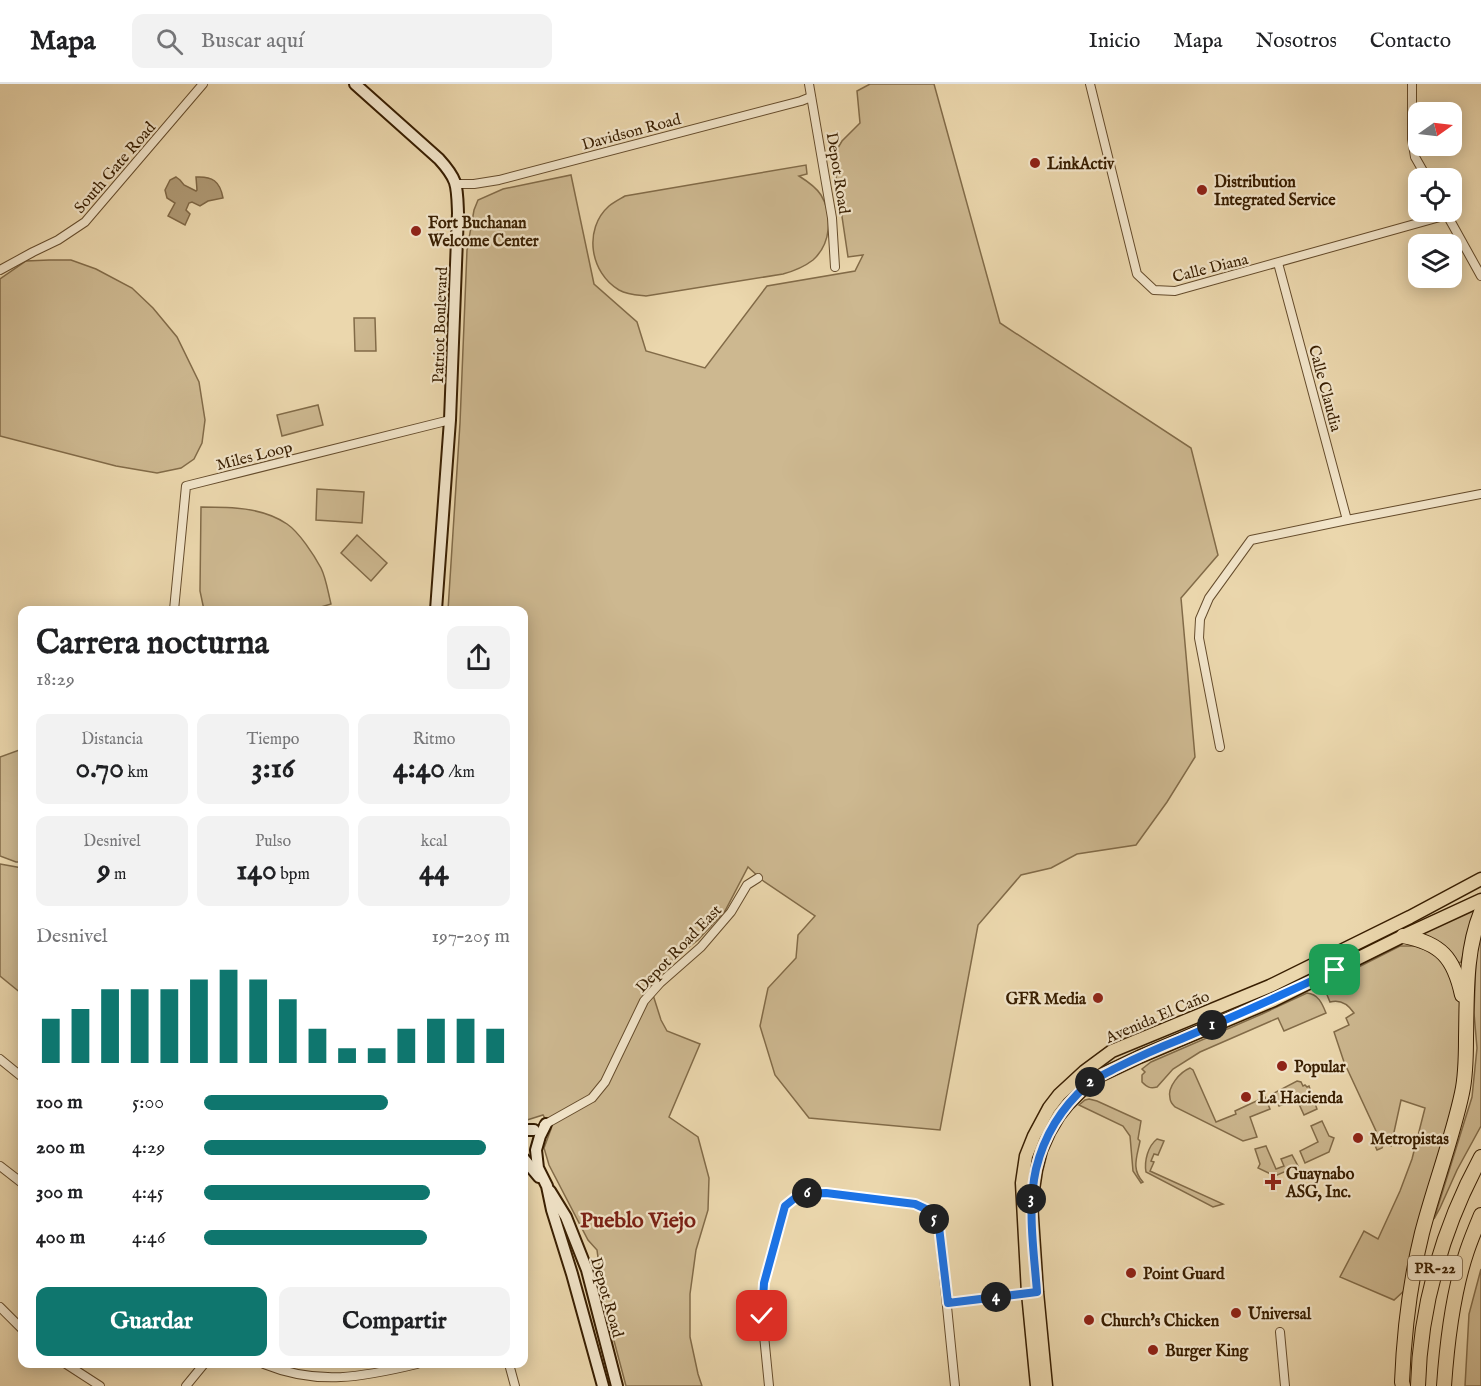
<!DOCTYPE html>
<html lang="es">
<meta charset="utf-8">
<style>
:root{--surface:#fff;--page:#f2f2f2;--text:#202124;--muted:#757577;--line:#e0e0e0;--accent:#0f766e}
body{margin:0;font-family:"IM FELL English",serif;background:var(--page);color:var(--text);height:100vh;display:flex;flex-direction:column;font-size:22px;white-space:nowrap}
*{box-sizing:border-box;margin:0}
p{font-size:20px;color:var(--muted)}
.icon{flex:none;width:33px;height:33px;fill:none;stroke:currentColor;stroke-width:2;stroke-linecap:round;stroke-linejoin:round}
.map{position:relative;flex:1;overflow:hidden}
.drawer{position:absolute;left:18px;top:522px;width:510px;height:762px;display:flex;flex-direction:column;background:var(--surface);border-radius:12px;box-shadow:0 3px 15px #0003}
.drawer>*{flex:none}
.needle{width:39px;rotate:76deg}
.buttons{position:absolute;left:1408px;top:18px;display:grid;gap:12px}
.buttons a{display:grid;place-items:center;width:54px;height:54px;border-radius:12px;background:var(--surface);box-shadow:0 3px 15px #0003;font-size:30px}
.pin{position:absolute;display:grid;place-items:center;width:51px;height:51px;color:#fff;margin:-26px;border-radius:12px;box-shadow:0 3px 9px #0006}
.km{position:absolute;width:30px;height:30px;margin:-15px;border-radius:50%;background:#222;color:#fff;font-size:16px;line-height:30px;text-align:center}
.round{display:grid;place-items:center;flex:none;width:63px;height:63px;border-radius:12px;background:var(--page)}
.summary{display:flex;align-items:center;justify-content:space-between;height:102px;padding:0 18px}
h1{font-size:33px;font-weight:700;line-height:45px}
.figures{display:grid;grid-template-columns:repeat(3,1fr);gap:9px;height:102px;padding:6px 18px}
.figures div{display:grid;align-content:center;border-radius:12px;background:var(--page);text-align:center}
.figures b{font-size:30px;font-weight:700}
.figures small{font-size:16px;font-weight:400}
.figures p{font-size:16px}
.chart{height:168px;padding:12px 18px}
.chart p{display:flex;justify-content:space-between}
.chart svg{width:100%;height:108px;margin-top:6px;stroke:var(--accent);stroke-width:6}
.cta{display:flex;gap:12px;margin-top:auto;padding:12px 18px}
.cta a{flex:1;height:69px;border-radius:12px;background:var(--accent);color:#fff;font-size:24px;font-weight:700;line-height:69px;text-align:center}
.cta a+a{background:var(--page);color:var(--text)}
ul{padding:0 18px;list-style:none;font-size:20px}
li{display:grid;grid-template-columns:96px 72px 1fr;align-items:center;height:45px}
li i{height:15px;border-radius:8px;background:var(--accent)}
header{display:flex;align-items:center;gap:36px;box-sizing:border-box;height:84px;padding:0 30px;background:var(--surface);border-bottom:2px solid var(--line)}
header strong{font-size:28px}
nav{display:flex;gap:33px;margin-inline-start:auto;font-size:21px}
.search{width:420px;height:54px;background:var(--page);display:flex;align-items:center;gap:15px;box-sizing:border-box;padding:0 21px;border-radius:12px;color:var(--muted);font-size:22px}
.map>svg:first-child{display:block}
.green{fill:#cdb890;stroke:#826b48;stroke-width:1.5}
.water{fill:#ae9873;stroke:#7f6745;stroke-width:1.5}
.lines{fill:none;stroke-linecap:round;stroke-linejoin:round}
.street-casing{stroke:#654c2c;stroke-width:10}
.secondary-casing{stroke:#381e01;stroke-width:14}
.primary-casing{stroke:#381e01;stroke-width:15}
.highway-casing{stroke:#381e01;stroke-width:16}
.street{stroke:#f2e5ca;stroke-width:8}
.secondary{stroke:#f2e5ca;stroke-width:10}
.primary{stroke:#ebd7ad;stroke-width:12}
.highway{stroke:#ebd7ad;stroke-width:14}
.route-casing{stroke:#fff;stroke-width:12}
.route{stroke:#1a73e8;stroke-width:8}
.poi-dot{fill:#8f2418;stroke:#f2e5ca;stroke-width:2}
.labels{text-anchor:middle;stroke-width:4.5;stroke-linejoin:round;paint-order:stroke}
.shield{fill:#f2e5ca;stroke:#705a3d;stroke-width:1.5}
.shield-label{font-size:15px;font-weight:bold;fill:#381e01}
.street-label{font-size:16px;fill:#381e01;stroke:#f2e5ca}
.poi-label{font-size:16px;font-weight:bold;fill:#381e01;stroke:#f2e5ca;text-anchor:start}
.district-label{font-size:22px;font-weight:bold;fill:#7a1f14;stroke:#f2e5ca}
</style>
<header>
<strong>Mapa</strong>
<div class="search"><svg class="icon" aria-label="search" viewBox="0 0 24 24"><circle cx="10" cy="10" r="6"/><path d="M15 15l6 6"/></svg>Buscar aquí</div>
<nav><a>Inicio</a><a>Mapa</a><a>Nosotros</a><a>Contacto</a></nav>
</header>
<div class="map">
<svg width="1481" height="1302" viewBox="0 0 1481 1302">
<rect width="100%" height="100%" fill="#ebd7ad"/>
<filter id="stains"><feTurbulence type="fractalNoise" baseFrequency=".00333" numOctaves="4"/><feColorMatrix values="0 0 0 0 .2 0 0 0 0 .09 0 0 0 0 .02 0 0 0 .5 -.17"/></filter>
<radialGradient id="worn" r=".72"><stop offset=".6" stop-color="#630" stop-opacity="0"/><stop offset="1" stop-color="#630" stop-opacity=".3"/></radialGradient>
<!-- green -->
<g class="green">
<polygon points="870,0 934,0 1000,239 1191,364 1218,471 1181,514 1195,673 1167,718 1136,761 1077,770 1051,784 1021,791 978,841 940,1046 809,1034 775,991 760,942 768,904 796,874 798,851 815,832 762,796 748,783 725,827 698,856 648,895 661,936 667,947 700,960 669,1033 698,1053 709,1094 708,1126 696,1166 690,1210 690,1253 698,1290 702,1302 626,1302 604,1219 597,1166 588,1156 549,1081 544,1064 551,1045 543,1031 524,1037 524,526 448,526 460,339 467,166 474,126 478,116 503,105 571,91 594,200 637,238 646,267 705,284 767,202 855,187 863,171 848,173 833,72 842,57 860,39 857,7"/>
<path d="M806,81L807,90L799,92C807,97 816,103 821,111C833,131 831,160 813,176C804,183 794,187 783,190L646,212C636,211 628,211 619,206C590,189 583,145 609,122C614,118 620,115 625,112Z"/>
<polygon points="49,176 71,176 96,185 132,204 153,224 177,253 199,298 205,336 202,359 194,375 181,384 157,389 116,382 0,352 0,195 26,177"/>
<polygon points="354,234 375,234 376,267 355,267"/>
<polygon points="318,321 323,341 282,352 277,331"/>
<polygon points="317,405 364,408 362,439 316,436"/>
<path d="M201,423C230,423 262,423 287,440C299,448 314,471 321,484C326,494 328,508 331,520L311,526H204L200,507Z"/>
<polygon points="357,451 387,479 371,497 341,469"/>
<polygon points="22,665 22,778 16,778 0,772 0,673"/>
<polygon points="0,780 22,784 22,910 0,892"/>
<polygon points="1477,824 1461,878 1459,879 1445,863 1417,850"/>
<polygon points="1481,848 1481,1042 1457,1086 1440,1124 1434,1135 1472,1013 1477,964 1474,929 1476,873"/>
<path d="M1400,862H1416L1441,872L1460,914L1461,974L1456,1009L1419,1141L1406,1205L1394,1216L1340,1193L1364,1147L1378,1155L1400,1107L1412,1075L1425,1024L1401,1016L1391,1062L1384,1059L1382,1064L1377,1066L1370,1050L1376,1047L1344,978L1334,948L1349,941L1346,934L1354,929C1348,920 1341,915 1330,918L1325,906L1327,899Z"/>
<path d="M1307,909C1318,910 1322,919 1326,929L1284,947L1278,934L1200,968L1173,985L1157,1003C1150,1005 1147,1003 1142,998V991L1145,988L1142,985L1151,978L1262,930Z"/>
<path d="M1190,984L1193,986L1216,1038L1236,1030L1235,1027L1265,1013L1270,1025L1250,1033L1257,1053L1243,1057L1175,1023C1173,1021 1170,1017 1170,1014C1167,1003 1180,988 1190,984Z"/>
<polygon points="1297,997 1301,998 1303,1002 1305,1001 1307,1003 1309,1002 1317,1025 1304,1031 1298,1018 1291,1017 1279,1022 1274,1009"/>
<path d="M1089,1015L1097,1017L1141,1037L1138,1055L1140,1057C1137,1073 1131,1085 1143,1098L1141,1099L1133,1087L1130,1052L1123,1042L1079,1021L1085,1016Z"/>
<polygon points="1322,1037 1329,1052 1334,1054 1329,1068 1305,1079 1300,1067 1318,1058 1311,1042"/>
<path d="M1157,1055L1164,1057L1158,1071L1154,1070L1151,1077L1154,1078L1150,1087L1223,1120L1213,1123L1146,1088C1144,1077 1148,1062 1157,1055Z"/>
<polygon points="1266,1062 1276,1085 1284,1082 1281,1075 1292,1071 1298,1082 1275,1092 1258,1084 1260,1080 1255,1065"/>
<polygon points="1481,1185 1481,1302 1465,1302 1469,1230"/>
</g>
<!-- water -->
<path class="water" d="M176,93L180,96L184,101L196,107L197,106L196,93C212,92 220,97 223,114L208,117L200,122L192,118L189,119L186,126L190,130L185,141L168,132L175,119L167,114L165,106L170,96Z"/>
<g class="lines">
<!-- street casing -->
<g class="street-casing">
<g id="street">
<polyline points="809,0 832,134 835,183"/>
<polyline points="1090,0 1137,190 1154,206 1175,207 1447,131"/>
<polyline points="1412,0 1412,55 1415,73 1427,94"/>
<polyline points="456,100 474,100 499,96 801,17 811,13"/>
<polyline points="1446,129 1481,192"/>
<polyline points="1278,179 1347,436"/>
<polyline points="0,186 33,168 58,156 85,138 203,0"/>
<polyline points="174,526 186,402 450,336"/>
<polyline points="1220,663 1199,554 1200,535 1209,514 1251,456 1347,436 1481,410"/>
<polyline points="0,975 22,993"/>
<polyline points="544,1041 592,1014 605,998 644,917 660,899 701,863 731,828 747,801 758,794"/>
<polyline points="0,1082 22,1099"/>
<polyline points="948,1219 1030,1209"/>
<polyline points="0,1223 22,1245"/>
<polyline points="1280,1248 1285,1302"/>
<polyline points="66,1280 100,1302"/>
<path d="M264,1280C318,1302 363,1293 417,1280"/>
<polyline points="509,1280 515,1302"/>
<polyline points="186,1302 204,1280"/>
<polyline points="769,1302 762,1231 764,1199 785,1122 800,1110 826,1109 915,1120 928,1126 939,1143 955,1302"/>
</g>
</g>
<!-- secondary casing -->
<g class="secondary-casing">
<g id="secondary">
<path d="M355,0L439,75C458,96 457,101 458,129L450,336L436,526"/>
<polyline points="546,1040 540,1052 536,1066 538,1084 547,1102 552,1126 572,1190 603,1302"/>
<polyline points="524,1046 534,1046"/>
<polyline points="524,1075 539,1093"/>
<polyline points="550,1107 566,1133 587,1186 617,1302"/>
</g>
</g>
<!-- primary casing -->
<g class="primary-casing">
<g id="primary">
<polyline points="1037,1302 1028,1209 1022,1099 1026,1072 1034,1052 1049,1024 1059,1011 1085,987 1112,967 1270,902 1410,833 1481,795"/>
<polyline points="1046,1302 1037,1208 1031,1119 1036,1086 1041,1066 1049,1048 1059,1031 1067,1021 1087,1001 1099,992 1139,973 1274,916 1403,852 1481,816"/>
</g>
</g>
<!-- highway casing -->
<g class="highway-casing">
<g id="highway">
<path d="M1403,852C1441,859 1454,874 1462,911"/>
<path d="M1403,1302L1402,1298C1404,1248 1410,1198 1422,1149C1434,1102 1452,1056 1462,1009C1466,991 1466,972 1466,954C1467,911 1465,868 1481,828"/>
<path d="M1418,1302C1420,1222 1443,1143 1481,1073"/>
<path d="M1444,1302C1447,1259 1453,1208 1467,1167C1471,1155 1476,1143 1481,1131"/>
</g>
</g>
<!-- street -->
<use href="#street" class="street"/>
<!-- secondary -->
<use href="#secondary" class="secondary"/>
<!-- primary -->
<use href="#primary" class="primary"/>
<!-- highway -->
<use href="#highway" class="highway"/>
</g>
<g class="lines">
<!-- route casing -->
<g class="route-casing">
<path id="route" d="M762,1232L764,1199L785,1122L800,1110L826,1109L915,1120L928,1126L939,1143L948,1219L1037,1208C1034,1168 1027,1125 1036,1085C1044,1052 1061,1024 1087,1001C1095,994 1105,990 1114,985C1136,974 1158,964 1181,955C1233,933 1284,910 1335,886"/>
</g>
<!-- route -->
<use href="#route" class="route"/>
</g>
<!-- markers -->
<g class="poi-dot">
<circle cx="1035" cy="79" r="6"/>
<circle cx="1202" cy="106" r="6"/>
<circle cx="416" cy="147" r="6"/>
<circle cx="1098" cy="914" r="6"/>
<circle cx="1282" cy="982" r="6"/>
<circle cx="1246" cy="1013" r="6"/>
<circle cx="1358" cy="1054" r="6"/>
<path d="M1270 1089h6v6h6v6h-6v6h-6v-6h-6v-6h6z"/>
<circle cx="1131" cy="1189" r="6"/>
<circle cx="1236" cy="1229" r="6"/>
<circle cx="1089" cy="1236" r="6"/>
<circle cx="1153" cy="1266" r="6"/>
</g>
<g class="labels">
<!-- shield labels -->
<rect class="shield" x="1408" y="1172" width="54" height="24" rx="4.5"/>
<g class="shield-label">
<text x="1435" y="1189">PR-22</text>
</g>
<!-- street labels -->
<g class="street-label">
<text transform="translate(631 47) rotate(-15)" y="6">Davidson Road</text>
<text transform="translate(114 83) rotate(-49)" y="6">South Gate Road</text>
<text transform="translate(839 89) rotate(81)" y="6">Depot Road</text>
<text transform="translate(1210 183) rotate(-14)" y="6">Calle Diana</text>
<text transform="translate(439 241) rotate(-88)" y="6">Patriot Boulevard</text>
<text transform="translate(1326 304) rotate(75)" y="6">Calle Claudia</text>
<text transform="translate(254 371) rotate(-14)" y="6">Miles Loop</text>
<text transform="translate(678 864) rotate(-46)" y="6">Depot Road East</text>
<text transform="translate(1157 932) rotate(-23)" y="6">Avenida El Caño</text>
<text transform="translate(608 1213) rotate(74)" y="6">Depot Road</text>
</g>
<!-- poi labels -->
<g class="poi-label">
<text x="1047" y="85">LinkActiv</text>
<text x="1214" y="103">Distribution<tspan x="1214" dy="18">Integrated Service</tspan></text>
<text x="428" y="144">Fort Buchanan<tspan x="428" dy="18">Welcome Center</tspan></text>
<text x="1086" y="920" text-anchor="end">GFR Media</text>
<text x="1294" y="988">Popular</text>
<text x="1258" y="1019">La Hacienda</text>
<text x="1370" y="1060">Metropistas</text>
<text x="1286" y="1095">Guaynabo<tspan x="1286" dy="18">ASG, Inc.</tspan></text>
<text x="1143" y="1195">Point Guard</text>
<text x="1248" y="1235">Universal</text>
<text x="1101" y="1242">Church's Chicken</text>
<text x="1165" y="1272">Burger King</text>
</g>
<!-- district labels -->
<g class="district-label">
<text x="638" y="1143">Pueblo Viejo</text>
</g>
</g>
<rect width="100%" height="100%" filter="url(#stains)"/>
<rect width="100%" height="100%" fill="url(#worn)"/>
</svg>
<div class="buttons">
<a><svg class="needle" viewBox="-14 -14 28 28"><path d="M0-13l5 13h-10z" fill="#e53935"/><path d="M0 13l5-13h-10z" fill="#757577"/></svg></a>
<a><svg class="icon" aria-label="locate" viewBox="0 0 24 24"><circle cx="12" cy="12" r="6"/><path d="M12 2v4M12 18v4M2 12h4M18 12h4"/></svg></a>
<a><svg class="icon" aria-label="layers" viewBox="0 0 24 24"><path d="M12 4l9 5-9 5-9-5zM3 14l9 5 9-5"/></svg></a>
</div>
<div class="pin" style="left:1335px;top:886px;background:#1e9e55"><svg class="icon" aria-label="arrive" viewBox="0 0 24 24"><path d="M6 21V4h12l-3 4 3 4H6"/></svg></div>
<div class="pin" style="left:762px;top:1232px;background:#d93025"><svg class="icon" aria-label="check" viewBox="0 0 24 24"><path d="M5 12l5 5 9-10"/></svg></div>
<b class="km" style="left:1212px;top:941px">1</b>
<b class="km" style="left:1090px;top:998px">2</b>
<b class="km" style="left:1031px;top:1115px">3</b>
<b class="km" style="left:996px;top:1213px">4</b>
<b class="km" style="left:934px;top:1135px">5</b>
<b class="km" style="left:807px;top:1109px">6</b>
<section class="drawer">
<div class="summary"><div><h1>Carrera nocturna</h1><p>18:29</p></div><a class="round"><svg class="icon" aria-label="share" viewBox="0 0 24 24"><path d="M12 15V3M7 8l5-5 5 5M5 13v7h14v-7"/></svg></a></div>
<div class="figures">
<div><p>Distancia</p><b>0.70<small> km</small></b></div>
<div><p>Tiempo</p><b>3:16</b></div>
<div><p>Ritmo</p><b>4:40<small> /km</small></b></div>
</div>
<div class="figures">
<div><p>Desnivel</p><b>9<small> m</small></b></div>
<div><p>Pulso</p><b>140<small> bpm</small></b></div>
<div><p>kcal</p><b>44</b></div>
</div>
<div class="chart"><p><span>Desnivel</span>197–205 m</p>
<svg viewBox="0 0 160 44" preserveAspectRatio="none"><path d="M5 44V26M15 44V22M25 44V14M35 44V14M45 44V14M55 44V10M65 44V6M75 44V10M85 44V18M95 44V30M105 44V38M115 44V38M125 44V30M135 44V26M145 44V26M155 44V30"/></svg>
</div>
<ul>
<li><b>100 m</b>5:00<i style="width:60%"></i></li>
<li><b>200 m</b>4:29<i style="width:92%"></i></li>
<li><b>300 m</b>4:45<i style="width:74%"></i></li>
<li><b>400 m</b>4:46<i style="width:73%"></i></li>
</ul>
<div class="cta"><a>Guardar</a><a>Compartir</a></div>
</section>
</div>
